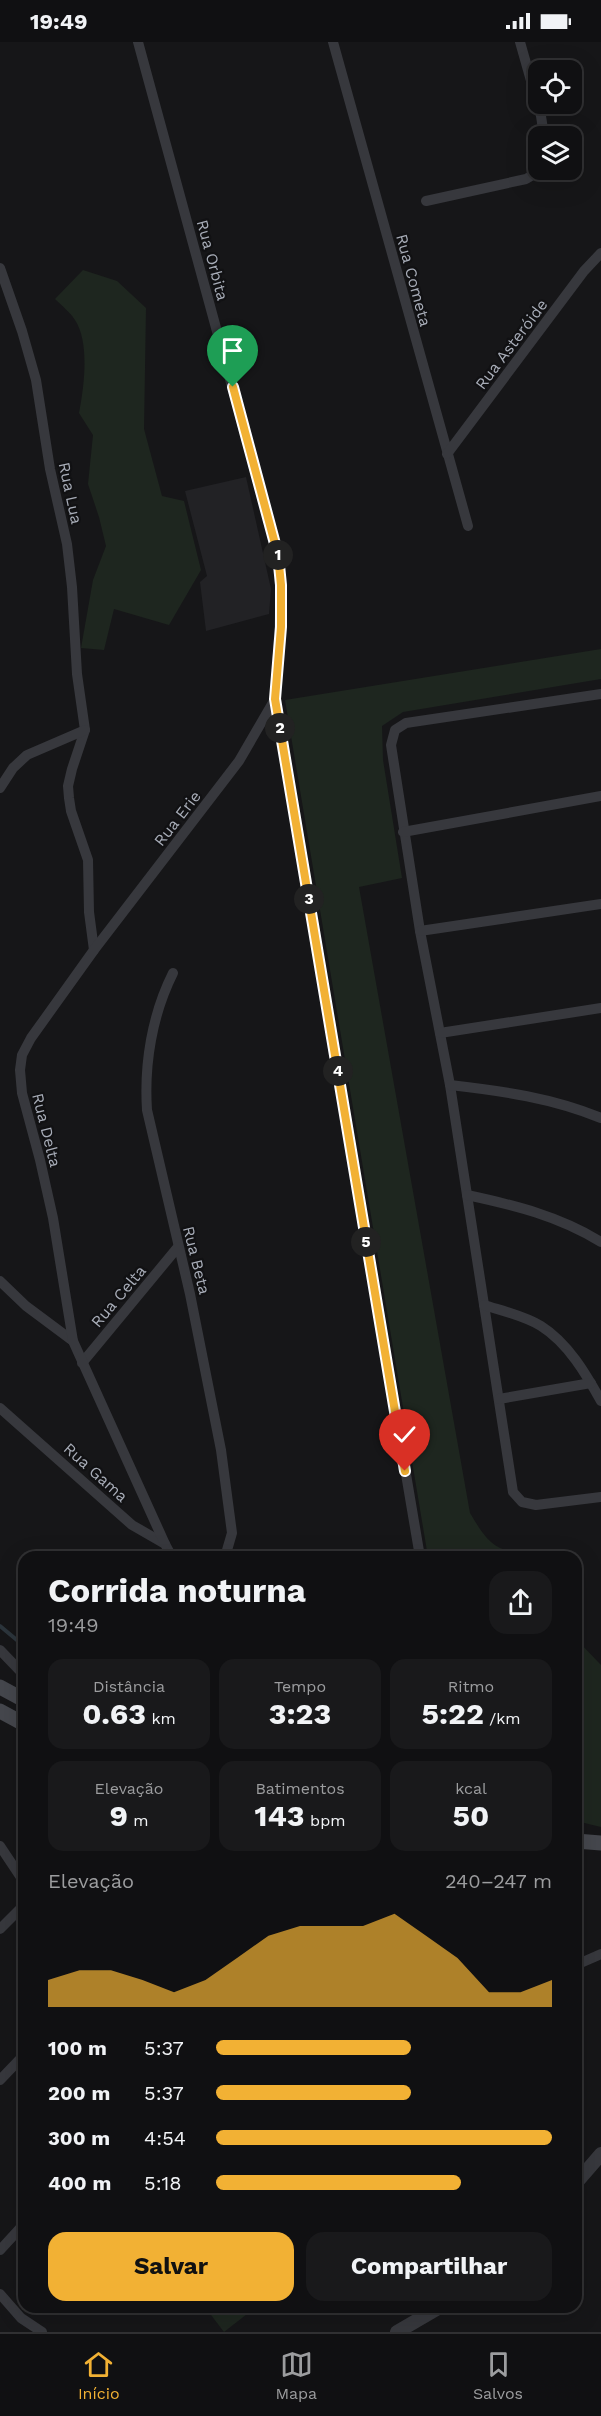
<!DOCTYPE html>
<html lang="pt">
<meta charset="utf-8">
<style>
:root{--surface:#101012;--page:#19191b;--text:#f1f3f6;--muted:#9c9d9f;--line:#303032;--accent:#f2b134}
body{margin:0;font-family:"Work Sans",sans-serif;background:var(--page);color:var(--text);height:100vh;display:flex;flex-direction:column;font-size:22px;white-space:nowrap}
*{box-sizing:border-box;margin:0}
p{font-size:20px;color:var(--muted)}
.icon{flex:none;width:33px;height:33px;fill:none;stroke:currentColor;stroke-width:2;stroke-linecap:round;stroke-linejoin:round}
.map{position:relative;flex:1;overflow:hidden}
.drawer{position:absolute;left:18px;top:1509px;width:564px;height:762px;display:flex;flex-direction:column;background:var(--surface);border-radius:18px;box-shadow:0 6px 24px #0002,0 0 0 2px var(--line)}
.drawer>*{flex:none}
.fabs{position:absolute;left:528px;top:18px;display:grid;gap:12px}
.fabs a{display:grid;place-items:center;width:54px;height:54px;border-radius:12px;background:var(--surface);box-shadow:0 6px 24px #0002,0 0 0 2px var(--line);font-size:30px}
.pin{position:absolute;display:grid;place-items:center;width:51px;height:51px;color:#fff;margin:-62px -26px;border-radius:50% 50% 50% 0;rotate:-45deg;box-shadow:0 0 6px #0007}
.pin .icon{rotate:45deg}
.km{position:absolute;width:30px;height:30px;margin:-15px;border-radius:50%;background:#222;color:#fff;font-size:16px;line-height:30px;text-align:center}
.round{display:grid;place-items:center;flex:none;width:63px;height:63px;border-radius:18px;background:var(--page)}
.summary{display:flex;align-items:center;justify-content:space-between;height:102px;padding:0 30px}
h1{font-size:33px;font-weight:700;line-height:45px}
.stats{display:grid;grid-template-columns:repeat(3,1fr);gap:9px;height:102px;padding:6px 30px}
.stats div{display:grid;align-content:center;border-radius:15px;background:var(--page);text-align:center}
.stats b{font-size:30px;font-weight:700}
.stats small{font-size:16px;font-weight:400}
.stats p{font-size:16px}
.chart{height:168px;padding:12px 30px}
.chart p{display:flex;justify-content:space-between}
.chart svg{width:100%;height:108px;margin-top:6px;fill:var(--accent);opacity:.7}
.button{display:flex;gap:12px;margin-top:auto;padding:12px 30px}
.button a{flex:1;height:69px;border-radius:18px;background:var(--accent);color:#111;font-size:24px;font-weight:700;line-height:69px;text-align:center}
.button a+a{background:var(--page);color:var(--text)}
ul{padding:0 30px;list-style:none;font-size:20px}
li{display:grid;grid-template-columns:96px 72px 1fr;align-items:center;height:45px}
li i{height:15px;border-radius:8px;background:var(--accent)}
.status{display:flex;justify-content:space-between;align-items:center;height:42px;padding:0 30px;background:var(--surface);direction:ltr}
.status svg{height:16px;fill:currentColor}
.tab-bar{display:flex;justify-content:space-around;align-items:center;height:84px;border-top:2px solid var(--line);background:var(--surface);font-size:16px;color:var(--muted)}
.tab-bar a{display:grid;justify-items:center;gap:3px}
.tab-bar .on{color:var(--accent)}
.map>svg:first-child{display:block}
.built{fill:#222225}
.green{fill:#1e261f}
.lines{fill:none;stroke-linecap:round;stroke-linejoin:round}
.stream{stroke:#2c353c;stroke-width:4}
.minor{stroke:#37383d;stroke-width:10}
.tertiary{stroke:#37383d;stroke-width:14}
.secondary{stroke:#45474d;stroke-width:15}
.route-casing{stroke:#fff;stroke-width:12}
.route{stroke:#f2b134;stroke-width:8}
.labels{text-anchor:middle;stroke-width:4.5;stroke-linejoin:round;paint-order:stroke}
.street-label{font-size:16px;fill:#a8adb8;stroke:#111113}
</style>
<div class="status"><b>19:49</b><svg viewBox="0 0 49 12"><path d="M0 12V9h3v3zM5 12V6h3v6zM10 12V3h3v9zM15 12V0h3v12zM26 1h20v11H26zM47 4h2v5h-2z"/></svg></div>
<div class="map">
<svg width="601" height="2290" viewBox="0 0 601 2290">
<rect width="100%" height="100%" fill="#161618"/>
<!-- built -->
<polygon class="built" points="246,435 271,547 269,572 206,589 200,540 207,534 185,449"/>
<!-- green -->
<g class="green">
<path d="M83,228L117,239L146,266L144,387L162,454L184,459L201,528L169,583L114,567L104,608L81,606L93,538L106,504L99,475L88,442L93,393L79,371C84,345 90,301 75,278C70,270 62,264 55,257Z"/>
<path d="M601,607V637L403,670L382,684L383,718L402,836L359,845L470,1471C489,1503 494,1507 530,1515H428L285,658Z"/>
<polygon points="576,1597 601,1623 601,1785 576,1779"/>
<polygon points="205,2265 256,2265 224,2290"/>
</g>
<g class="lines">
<!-- stream -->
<polyline class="stream" points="0,1584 24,1604"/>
<!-- minor -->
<g class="minor">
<path d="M138,0L278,513C283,561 278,608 275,657L420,1515"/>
<polyline points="333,0 468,484"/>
<polyline points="520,0 541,74 544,94"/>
<polyline points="426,159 526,137 541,128"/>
<polyline points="0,226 22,289 36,338 50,427 67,502 72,545 77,632 85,688 72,727 68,744 69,756 71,769 88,818 89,870 94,908"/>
<polyline points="447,412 584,229 601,211"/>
<polyline points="601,652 406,681 395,688 391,703 420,889 450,1043 513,1450 522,1460 536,1463 601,1455"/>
<polyline points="0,746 13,726 27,713 85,688"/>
<polyline points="403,790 601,754"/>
<polyline points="420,889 601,862"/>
<path d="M173,931C152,973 144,1022 147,1068L190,1252L221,1408L232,1491L225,1515"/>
<polyline points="440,991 601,966"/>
<path d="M450,1043C503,1049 552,1056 601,1076"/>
<path d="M467,1153C514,1163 559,1174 601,1200"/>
<polyline points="0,1239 26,1264 73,1299"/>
<path d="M484,1263C503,1269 525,1274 541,1284C568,1301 586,1332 601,1359"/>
<polyline points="82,1321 178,1205"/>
<polyline points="499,1357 591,1341"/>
<polyline points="0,1366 132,1483 165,1502 172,1515"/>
<polyline points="165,1502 73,1299 53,1176 40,1118 22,1051 20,1028 22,1013 31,996 94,908 239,719 275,657"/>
<polyline points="0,1608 24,1633"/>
<polyline points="0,1804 24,1840"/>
<polyline points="0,1887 24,1863"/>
<polyline points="576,1923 601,1912"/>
<polyline points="0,2038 24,2013"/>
<polyline points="0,2208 24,2182"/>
<polyline points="0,2252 21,2276 42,2290"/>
</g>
<!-- tertiary -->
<g class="tertiary">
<polyline points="576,2141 601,2112"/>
<polyline points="397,2290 440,2265"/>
</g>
<!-- secondary -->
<g class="secondary">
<polyline points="0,1645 24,1658"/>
<polyline points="0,1669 24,1682"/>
<polyline points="576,1799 601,1801"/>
</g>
</g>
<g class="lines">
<!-- route casing -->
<g class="route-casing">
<polyline id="route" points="233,345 278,513 281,543 281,585 275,657 405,1429"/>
</g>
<!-- route -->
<use href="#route" class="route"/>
</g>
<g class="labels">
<!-- street labels -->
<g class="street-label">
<text transform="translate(213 218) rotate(75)" y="6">Rua Orbita</text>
<text transform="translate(414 238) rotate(75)" y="6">Rua Cometa</text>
<text transform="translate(511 302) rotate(-53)" y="6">Rua Asteróide</text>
<text transform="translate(71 451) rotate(78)" y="6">Rua Lua</text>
<text transform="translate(177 776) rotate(-52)" y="6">Rua Erie</text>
<text transform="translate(47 1088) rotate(76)" y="6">Rua Delta</text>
<text transform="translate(197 1218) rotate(76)" y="6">Rua Beta</text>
<text transform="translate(118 1254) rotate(-50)" y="6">Rua Celta</text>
<text transform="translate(96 1430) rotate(42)" y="6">Rua Gama</text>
</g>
</g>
</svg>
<div class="fabs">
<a><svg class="icon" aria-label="locate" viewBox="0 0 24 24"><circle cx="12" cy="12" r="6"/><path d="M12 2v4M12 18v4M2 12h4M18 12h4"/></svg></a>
<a><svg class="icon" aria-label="layers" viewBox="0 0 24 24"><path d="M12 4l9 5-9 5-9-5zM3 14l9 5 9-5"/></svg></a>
</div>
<div class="pin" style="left:233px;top:345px;background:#1e9e55"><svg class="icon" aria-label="arrive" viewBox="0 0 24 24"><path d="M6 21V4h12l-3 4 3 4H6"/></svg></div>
<div class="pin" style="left:405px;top:1429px;background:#d93025"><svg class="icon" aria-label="check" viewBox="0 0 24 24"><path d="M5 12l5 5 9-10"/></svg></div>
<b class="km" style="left:278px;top:513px">1</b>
<b class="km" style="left:280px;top:686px">2</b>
<b class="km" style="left:309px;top:857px">3</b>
<b class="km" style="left:338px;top:1029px">4</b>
<b class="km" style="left:366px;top:1200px">5</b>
<section class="drawer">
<div class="summary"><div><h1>Corrida noturna</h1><p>19:49</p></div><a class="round"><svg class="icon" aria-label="share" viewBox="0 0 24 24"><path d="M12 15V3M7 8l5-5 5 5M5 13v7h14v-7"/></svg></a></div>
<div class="stats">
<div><p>Distância</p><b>0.63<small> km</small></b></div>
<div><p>Tempo</p><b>3:23</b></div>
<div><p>Ritmo</p><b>5:22<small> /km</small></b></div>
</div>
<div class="stats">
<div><p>Elevação</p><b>9<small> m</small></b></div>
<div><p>Batimentos</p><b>143<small> bpm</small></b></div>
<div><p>kcal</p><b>50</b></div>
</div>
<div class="chart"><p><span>Elevação</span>240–247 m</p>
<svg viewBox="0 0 160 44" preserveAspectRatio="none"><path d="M0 44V33L10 29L20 29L30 33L40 38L50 33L60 24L70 15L80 11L90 11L100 11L110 6L120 15L130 24L140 38L150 38L160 33V44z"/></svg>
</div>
<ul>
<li><b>100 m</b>5:37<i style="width:58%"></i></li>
<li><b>200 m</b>5:37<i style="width:58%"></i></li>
<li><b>300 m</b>4:54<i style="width:100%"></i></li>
<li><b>400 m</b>5:18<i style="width:73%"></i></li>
</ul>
<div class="button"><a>Salvar</a><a>Compartilhar</a></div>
</section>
</div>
<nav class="tab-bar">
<a class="on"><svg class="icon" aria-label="home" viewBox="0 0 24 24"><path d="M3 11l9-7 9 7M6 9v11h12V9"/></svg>Início</a>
<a><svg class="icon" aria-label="map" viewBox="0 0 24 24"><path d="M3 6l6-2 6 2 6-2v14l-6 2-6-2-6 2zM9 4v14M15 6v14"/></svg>Mapa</a>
<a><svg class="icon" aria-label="saved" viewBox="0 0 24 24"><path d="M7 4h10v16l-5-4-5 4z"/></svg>Salvos</a>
</nav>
